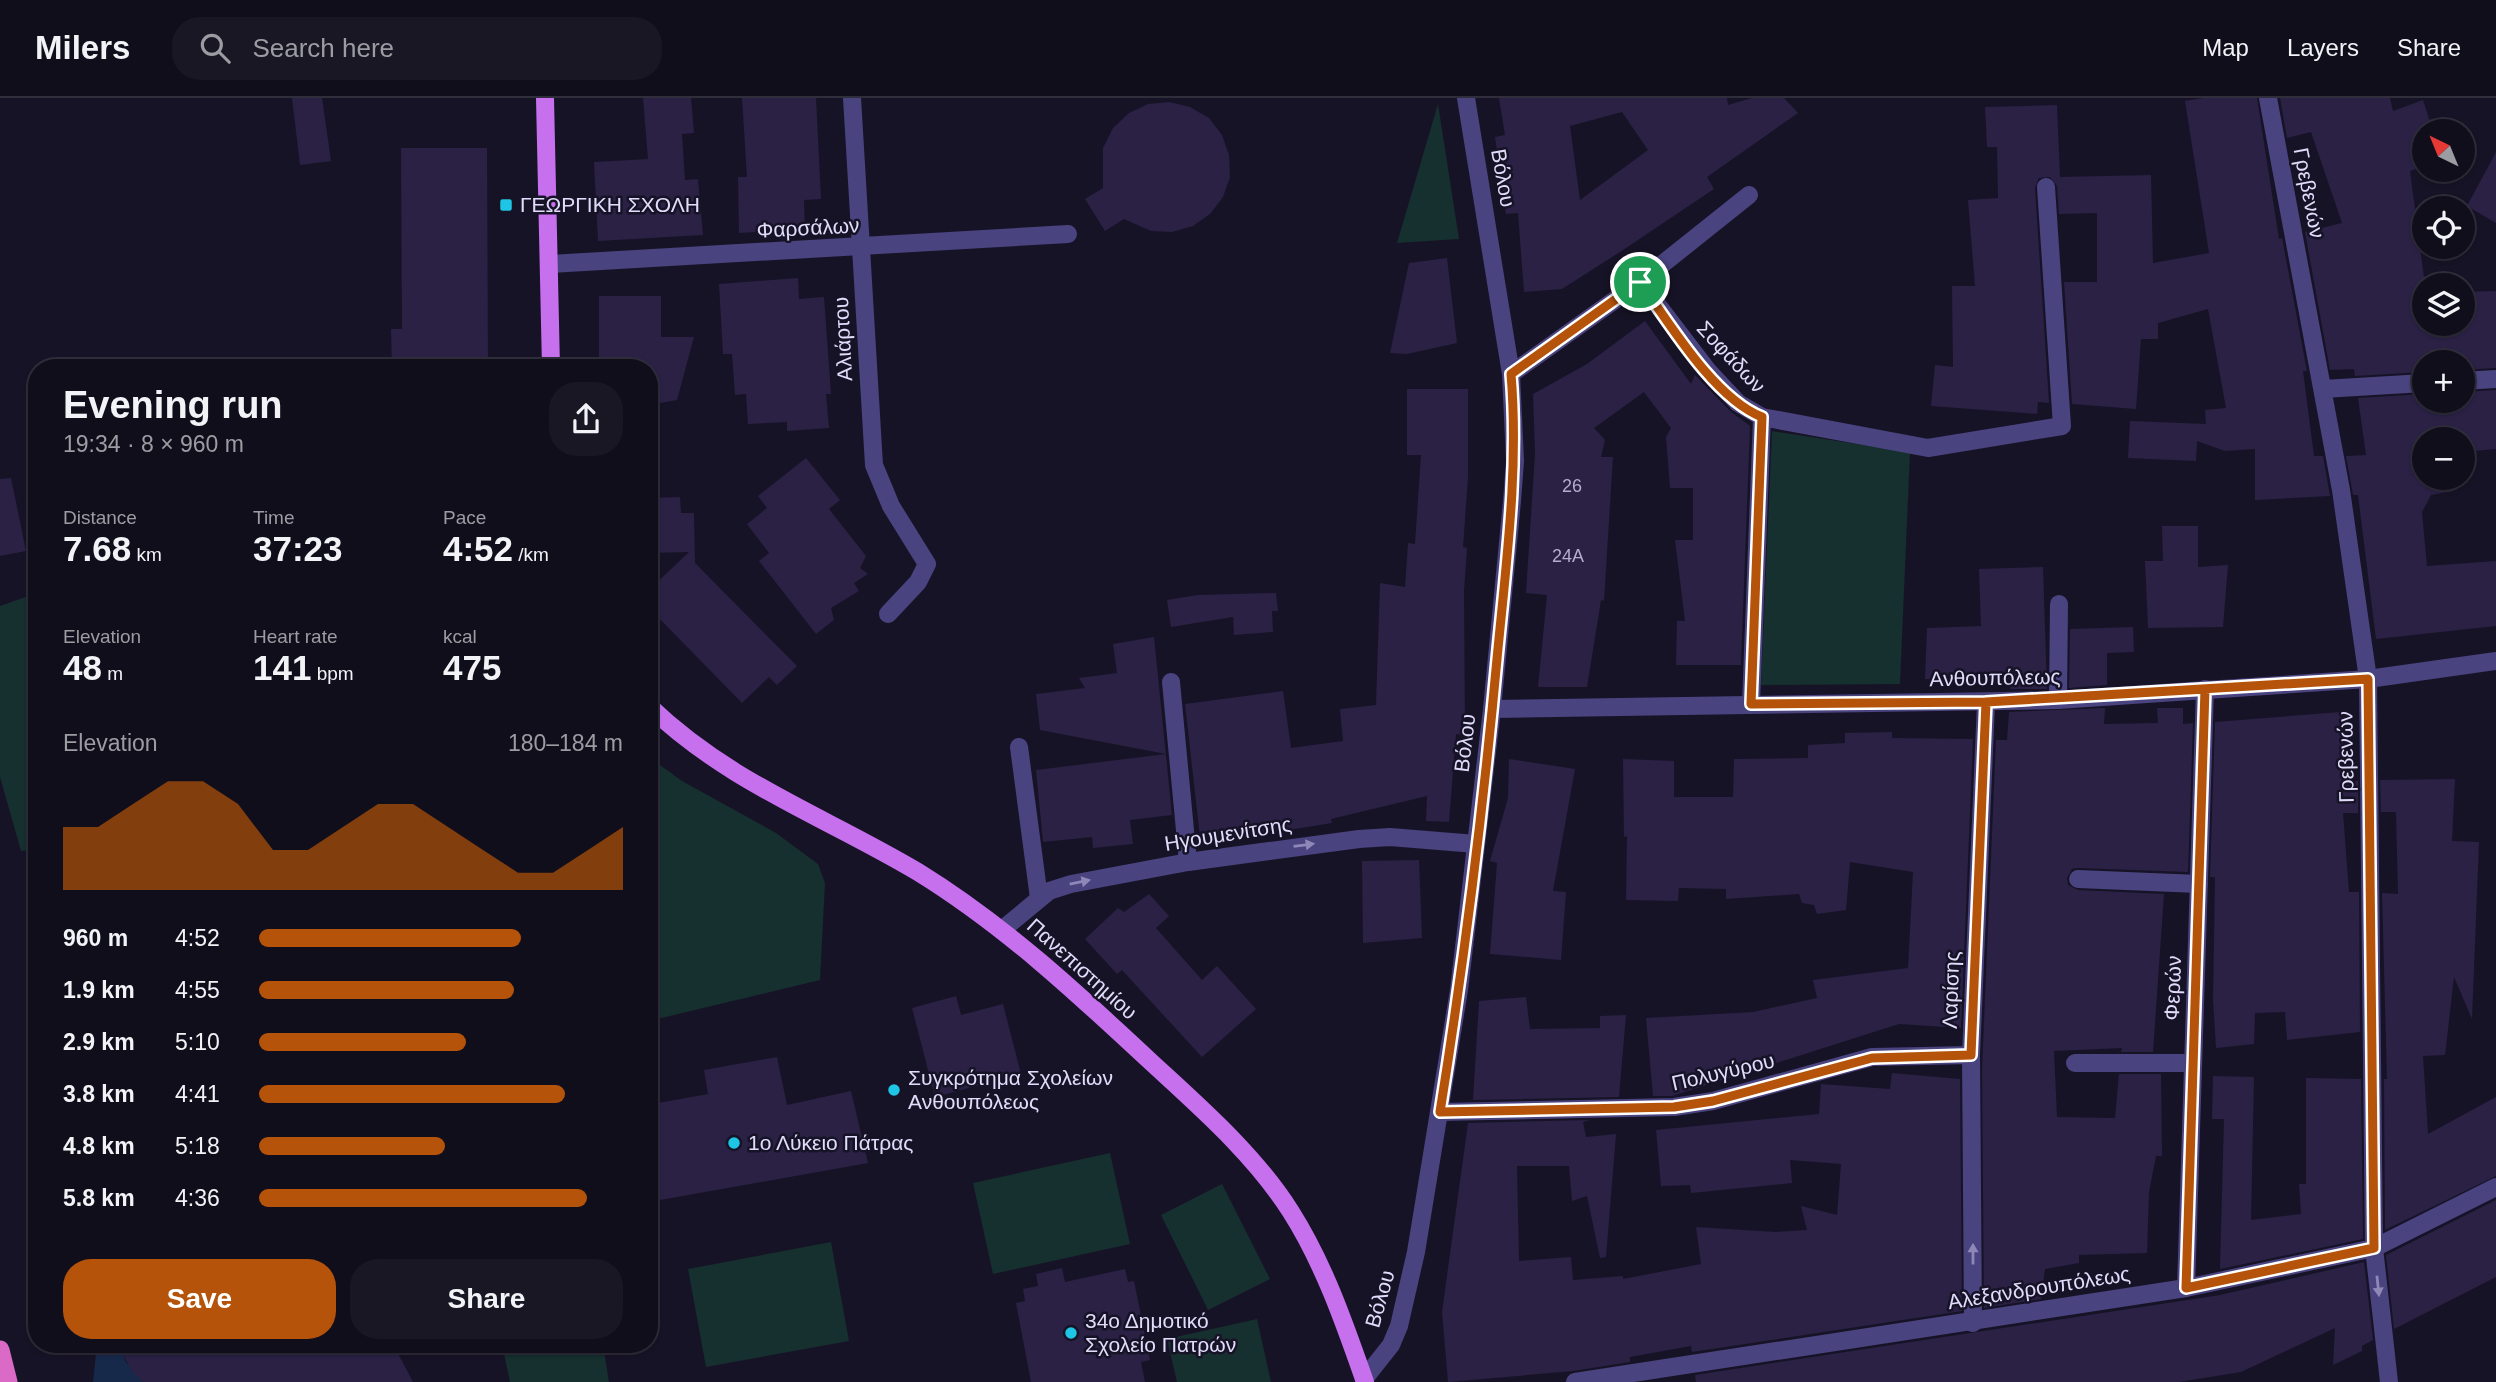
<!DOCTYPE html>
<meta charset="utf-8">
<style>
:root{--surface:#110e1c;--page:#1a1725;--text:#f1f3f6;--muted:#9c9ca3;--line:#302e3b;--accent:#b45309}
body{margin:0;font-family:Helvetica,sans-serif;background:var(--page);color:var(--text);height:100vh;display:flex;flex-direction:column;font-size:26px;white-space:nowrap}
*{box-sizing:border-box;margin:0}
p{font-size:23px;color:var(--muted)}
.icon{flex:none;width:38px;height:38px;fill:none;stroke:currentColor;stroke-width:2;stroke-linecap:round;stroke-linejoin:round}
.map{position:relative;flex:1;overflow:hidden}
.details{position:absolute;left:28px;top:261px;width:630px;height:994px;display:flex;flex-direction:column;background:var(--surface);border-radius:28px;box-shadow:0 2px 5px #0004,0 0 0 2px var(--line)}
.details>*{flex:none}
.needle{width:46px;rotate:317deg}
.tools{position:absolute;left:2412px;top:21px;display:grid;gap:14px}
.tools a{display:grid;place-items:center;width:63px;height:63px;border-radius:50%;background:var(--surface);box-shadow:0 2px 5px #0004,0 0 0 2px var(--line);font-size:35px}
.pin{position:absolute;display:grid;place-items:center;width:60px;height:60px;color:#fff;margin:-30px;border:4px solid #fff;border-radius:50%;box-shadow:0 2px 7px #0007}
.round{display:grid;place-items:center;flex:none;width:74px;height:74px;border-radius:28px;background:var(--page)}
.summary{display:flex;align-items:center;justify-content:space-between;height:119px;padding:0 35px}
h1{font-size:38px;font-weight:700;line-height:52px}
.figures{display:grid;grid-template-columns:repeat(3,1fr);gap:10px;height:119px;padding:7px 35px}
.figures div{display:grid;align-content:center}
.figures b{font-size:35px;font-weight:700}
.figures small{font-size:19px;font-weight:400}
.figures p{font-size:19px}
.chart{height:196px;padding:14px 35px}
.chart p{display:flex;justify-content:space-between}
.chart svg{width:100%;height:126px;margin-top:7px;fill:var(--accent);opacity:.7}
.primary-button{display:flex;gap:14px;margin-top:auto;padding:14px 35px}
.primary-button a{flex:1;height:80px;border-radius:28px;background:var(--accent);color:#fff;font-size:28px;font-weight:700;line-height:80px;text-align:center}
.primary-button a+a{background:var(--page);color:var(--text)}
ul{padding:0 35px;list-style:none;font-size:23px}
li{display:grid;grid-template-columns:112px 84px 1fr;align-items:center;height:52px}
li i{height:18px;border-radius:9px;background:var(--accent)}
header{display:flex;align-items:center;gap:42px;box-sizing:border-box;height:98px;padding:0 35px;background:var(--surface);border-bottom:2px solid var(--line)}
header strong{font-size:33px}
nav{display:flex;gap:38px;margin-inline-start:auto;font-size:24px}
.search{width:490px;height:63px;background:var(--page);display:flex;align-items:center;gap:18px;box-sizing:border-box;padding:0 24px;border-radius:28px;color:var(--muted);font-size:26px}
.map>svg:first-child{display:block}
.green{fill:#162f2f}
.water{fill:#17294b}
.building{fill:#2a2145;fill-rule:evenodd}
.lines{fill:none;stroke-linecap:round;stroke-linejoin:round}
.minor{stroke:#49437f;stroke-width:18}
.tertiary{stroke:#49437f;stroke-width:18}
.primary{stroke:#c670ee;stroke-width:18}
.trunk{stroke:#da6ac6;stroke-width:19}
.oneway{fill:#8d88b7}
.route-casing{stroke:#fff;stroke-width:14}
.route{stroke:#b45309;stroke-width:9}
.poi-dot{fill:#1ec5e4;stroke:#171326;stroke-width:2.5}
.labels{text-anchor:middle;stroke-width:5;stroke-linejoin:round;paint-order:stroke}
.number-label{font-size:18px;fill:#b3adce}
.street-label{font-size:21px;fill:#e1dcfb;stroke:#171326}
.poi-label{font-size:21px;fill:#e1dcfb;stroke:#171326;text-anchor:start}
</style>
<header>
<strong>Milers</strong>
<div class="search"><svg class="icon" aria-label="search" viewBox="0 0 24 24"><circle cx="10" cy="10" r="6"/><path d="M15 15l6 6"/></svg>Search here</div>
<nav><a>Map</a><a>Layers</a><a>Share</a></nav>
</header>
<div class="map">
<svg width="2496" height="1284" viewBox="0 0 2496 1284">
<rect width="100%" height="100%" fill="#171326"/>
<!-- green -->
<g class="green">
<polygon points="1438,6 1459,141 1397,145"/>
<polygon points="1772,333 1910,354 1900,586 1761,587"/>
<polygon points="37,495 37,751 21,753 0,679 0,508"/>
<polygon points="649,659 682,683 776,735 818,766 825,785 820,882 649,923"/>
<polygon points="1110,1055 1130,1146 993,1176 973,1085"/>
<polygon points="1222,1086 1270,1181 1208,1212 1161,1117"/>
<polygon points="831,1144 849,1243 706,1269 688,1171"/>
<polygon points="1257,1221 1271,1284 1177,1284 1167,1241"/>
<polygon points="502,1246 603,1246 609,1284 510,1284"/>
</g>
<!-- water -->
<polygon class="water" points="97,1246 120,1246 126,1264 143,1284 93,1284"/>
<!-- building -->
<g class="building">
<polygon points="292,0 322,0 331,63 300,67"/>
<polygon points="643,0 691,0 694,35 682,36 685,82 698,81 703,137 598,143 594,64 648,61"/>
<polygon points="742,0 816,0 821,101 804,102 805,131 739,135 738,79 747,79"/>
<path d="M1499,0H1727L1728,7L1752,0H1784L1798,15L1707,79L1714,91L1620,154L1562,191L1524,194L1518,115L1506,116L1495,39L1505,37ZM1622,14L1648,52L1580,102L1570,28Z"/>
<polygon points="2203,0 2257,0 2279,141 2282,140 2307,273 2303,273 2314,358 2323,358 2330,398 2255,402 2255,351 2225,353 2197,343 2196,363 2128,360 2130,323 2206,326 2205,312 2226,310 2208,211 2158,225 2158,241 2141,241 2136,311 2072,306 2064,184 2097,184 2097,115 2059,116 2057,88 2050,79 2039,80 2035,90 2049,305 2038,304 2037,316 1931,308 1935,267 1953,269 1952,188 1975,188 1968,102 1998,100 1997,49 1987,49 1985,9 2057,7 2060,79 2151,77 2153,165 2209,155 2185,3"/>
<polygon points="2280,0 2390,0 2393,13 2423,2 2433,33 2424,33 2424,68 2410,73 2425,187 2424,226 2462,226 2462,194 2496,193 2496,270 2462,272 2462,264 2424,264 2424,274 2355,278 2354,271 2330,272 2305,134 2342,125 2311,34 2287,40"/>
<polygon points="1169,4 1190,9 1209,20 1222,37 1229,57 1230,79 1223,99 1210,116 1193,128 1172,134 1151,133 1124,121 1105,133 1085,101 1103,90 1103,50 1113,30 1129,15 1148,6"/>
<polygon points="401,50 487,50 488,270 392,270 391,231 402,231"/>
<polygon points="2496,54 2496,125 2467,108"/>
<polygon points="1447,160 1457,245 1407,256 1390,255 1409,165"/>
<polygon points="798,180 799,201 824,199 831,296 826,296 829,330 787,333 787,324 748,326 746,296 735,297 732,256 723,256 719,186"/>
<polygon points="599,198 661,198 661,239 694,239 677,302 649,307 649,270 599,270"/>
<polygon points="1645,223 1691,286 1695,277 1730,313 1750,328 1741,567 1676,567 1677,523 1685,523 1675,442 1693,442 1693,390 1670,390 1666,339 1671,330 1644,294 1594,330 1605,342 1601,359 1613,359 1604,503 1601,502 1587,589 1538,589 1547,497 1526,495 1535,355 1533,296 1587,266"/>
<polygon points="1407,291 1468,291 1468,379 1463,449 1467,450 1464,493 1465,637 1456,636 1449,724 1426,723 1427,698 1331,721 1332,725 1221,743 1231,736 1200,739 1185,606 1283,593 1291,650 1343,643 1340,611 1376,607 1380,485 1405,489 1408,445 1415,446 1421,357 1407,357"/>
<polygon points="2496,292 2496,351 2462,354 2462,341 2424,341 2424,380 2453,380 2454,393 2431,397 2422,414 2427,468 2496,463 2496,528 2376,541 2358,397 2353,397 2346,358 2366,357 2358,300 2424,296 2424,303 2462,303 2462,294"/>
<polygon points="806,360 840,402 829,411 866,458 860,470 868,476 854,485 859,493 831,510 834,522 816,536 759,463 769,455 747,426 767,410 758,398"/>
<polygon points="11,380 26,453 0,458 0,381"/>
<polygon points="680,399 681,415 694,415 695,465 797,568 777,587 769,579 742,605 649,510 649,492 689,454 649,455 649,400"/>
<polygon points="2162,428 2198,428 2198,469 2228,467 2223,529 2148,530 2145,463 2163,463"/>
<polygon points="2043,469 2047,591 2010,591 2011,581 1925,581 1927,530 1981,528 1979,471"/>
<polygon points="1276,495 1278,513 1272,513 1273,534 1234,537 1233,519 1171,529 1167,502 1197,497"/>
<polygon points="2133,529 2134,554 2107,555 2107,587 2069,590 2070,531"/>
<polygon points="1154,539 1172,717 1130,722 1133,746 1093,750 1092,739 1043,744 1036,672 1166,656 1040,632 1036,596 1085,590 1079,580 1117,575 1113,546"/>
<polygon points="2105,610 2104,626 2158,625 2157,610 2183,610 2183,626 2193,625 2188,774 2078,770 2072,771 2067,780 2068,787 2078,792 2164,796 2153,954 2121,954 2122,950 2054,953 2057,1019 2115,1020 2119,976 2161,976 2162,1058 2156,1058 2149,1094 2147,1155 2079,1157 2079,1165 2045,1171 2041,1201 1984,1210 1982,971 1996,642 2007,642 2009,614"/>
<polygon points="2341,614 2346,683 2358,683 2358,715 2343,715 2349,794 2359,794 2360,934 2287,942 2285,914 2255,915 2254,946 2216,950 2213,902 2215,779 2210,779 2215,624"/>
<polygon points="1892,634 1892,640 1973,641 1961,930 1899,926 1672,998 1653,998 1646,920 1753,914 1817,900 1813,882 1908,870 1913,774 1850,764 1846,812 1817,816 1814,807 1802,805 1799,796 1726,801 1726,791 1679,790 1678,803 1626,802 1627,738 1624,739 1623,661 1674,663 1674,699 1733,699 1734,661 1808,660 1808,647 1845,645 1845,635"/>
<polygon points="1509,661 1575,671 1553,793 1566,794 1561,862 1490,856 1497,765 1490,763 1508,700"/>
<polygon points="2455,681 2452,743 2479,744 2472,921 2454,879 2445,957 2423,958 2428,1036 2496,999 2496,1078 2385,1132 2384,981 2387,981 2382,795 2398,796 2396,714 2381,714 2380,682"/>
<polygon points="1419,762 1422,840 1363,845 1362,763"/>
<polygon points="1149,796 1169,818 1156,830 1202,882 1217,868 1256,911 1202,959 1122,872 1117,876 1085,841 1118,810 1124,814"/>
<polygon points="956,898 961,917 1003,906 1021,976 935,999 912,910"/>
<polygon points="1526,899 1530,931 1600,930 1600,918 1626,917 1619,999 1473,1002 1479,903"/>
<polygon points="777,959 787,1007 851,993 868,1065 649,1104 649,1015 660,1013 658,1005 708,996 704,972"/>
<polygon points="1892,975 1960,981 1962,1213 1692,1254 1691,1248 1630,1259 1630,1264 1573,1273 1448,1284 1442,1214 1468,1025 1590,1022 1583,1024 1586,1039 1616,1036 1606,1159 1600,1160 1587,1098 1572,1103 1569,1068 1517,1068 1519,1163 1571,1159 1573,1182 1623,1178 1623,1181 1701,1166 1696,1129 1776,1134 1807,1132 1801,1108 1837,1117 1841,1066 1790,1062 1792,1085 1691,1095 1690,1087 1661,1088 1656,1032 1819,1016 1821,986 1890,991"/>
<polygon points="2213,978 2254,979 2251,1122 2301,1116 2299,1086 2306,1086 2306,980 2361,981 2363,1141 2220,1171 2224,1021 2212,1021"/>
<polygon points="2496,1102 2496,1179 2394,1231 2386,1157"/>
<polygon points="2364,1164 2373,1242 2362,1248 2362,1253 2333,1267 2335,1230 2241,1274 2179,1284 1696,1284 1695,1277 2220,1197"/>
<polygon points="1062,1170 1065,1184 1125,1171 1128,1184 1134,1183 1150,1262 1141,1264 1145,1284 1031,1284 1016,1205 1025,1203 1023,1191 1038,1188 1036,1176"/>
<polygon points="118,1246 393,1246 413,1284 143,1284 131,1272"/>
</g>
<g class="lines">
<!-- minor -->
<g class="minor">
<polyline points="852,0 874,367 891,408 927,466 918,484 888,516"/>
<polyline points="2268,0 2341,392 2368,581 2374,1150 2389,1284"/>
<polyline points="550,166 1068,136"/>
<polyline points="1640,184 1708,273 1738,305 1762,319 1928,350 2062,328 2046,89"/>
<polyline points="1511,276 1640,184 1749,97"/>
<polyline points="2462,283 2496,281"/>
<polyline points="2323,291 2424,285"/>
<polyline points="1171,584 1188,764"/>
<polyline points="2058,602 2059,506"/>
<polyline points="1751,606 1762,319"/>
<polyline points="1019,649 1039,800"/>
<polyline points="2078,781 2199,786"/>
<polyline points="2075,965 2193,965"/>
<polyline points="1440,1014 1674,1009 1713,1003 1872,959 1971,957"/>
<polyline points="2186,1190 2205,591"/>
<polyline points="1973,1225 1971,957 1986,605"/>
<polyline points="1575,1284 2186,1190 2374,1150 2496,1089"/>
</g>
<!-- tertiary -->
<g class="tertiary">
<polyline points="1492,611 2058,602 2368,581 2496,563"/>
<polyline points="1003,831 1049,793 1071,786 1188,764 1359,741 1390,739 1476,746"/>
<polyline points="1364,1281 1391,1247 1399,1228 1416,1154 1459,892 1492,611 1512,403 1515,363 1511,276 1466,0"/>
</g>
<!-- primary -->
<g class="primary">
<polyline points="545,0 551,270"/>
<path d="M649,608C729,685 824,718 918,774C1004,827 1077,895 1151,964C1201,1010 1255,1057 1291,1114C1324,1166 1345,1227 1365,1284"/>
</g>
<!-- trunk -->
<polyline class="trunk" points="0,1252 8,1284"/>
</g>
<!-- one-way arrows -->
<defs><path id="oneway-solid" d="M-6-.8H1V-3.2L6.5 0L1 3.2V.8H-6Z" transform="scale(1.75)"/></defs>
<g class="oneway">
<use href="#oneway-solid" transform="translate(1304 747) rotate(-7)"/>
<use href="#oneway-solid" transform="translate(1080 784) rotate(-11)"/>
<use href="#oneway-solid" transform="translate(1973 1156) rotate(-90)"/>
<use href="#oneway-solid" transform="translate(2378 1188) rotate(84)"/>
</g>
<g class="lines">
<!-- route casing -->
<g class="route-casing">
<path id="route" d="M1640,184L1511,276C1519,372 1506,466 1497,561C1483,713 1464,864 1440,1014L1674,1009L1713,1003L1872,960L1971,957L1986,604L2368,581L2374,1150L2186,1190L2205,591L1986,604L1751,606L1762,319C1714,300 1670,226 1640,184"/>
</g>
<!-- route -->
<use href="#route" class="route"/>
</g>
<!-- markers -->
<g class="poi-dot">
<rect x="499" y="100" width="14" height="14" rx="3.5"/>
<circle cx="894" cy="992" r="7"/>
<circle cx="734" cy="1045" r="7"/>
<circle cx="1071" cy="1235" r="7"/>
</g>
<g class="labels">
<!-- number labels -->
<g class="number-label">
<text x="1572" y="394">26</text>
<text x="1568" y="464">24Α</text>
</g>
<!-- street labels -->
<g class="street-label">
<text transform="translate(1503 80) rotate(80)" y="7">Βόλου</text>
<text transform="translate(2309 95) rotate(79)" y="7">Γρεβενών</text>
<text transform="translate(808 130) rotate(-3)" y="7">Φαρσάλων</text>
<text transform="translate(843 241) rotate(-93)" y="7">Αλιάρτου</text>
<text transform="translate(1731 259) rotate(47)" y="7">Σοφάδων</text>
<text transform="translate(1995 580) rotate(-1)" y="7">Ανθουπόλεως</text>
<text transform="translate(1465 645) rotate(-83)" y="7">Βόλου</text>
<text transform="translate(2346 659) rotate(-91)" y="7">Γρεβενών</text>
<text transform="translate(1228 736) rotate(-9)" y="7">Ηγουμενίτσης</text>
<text transform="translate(1082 871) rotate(42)" y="7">Πανεπιστημίου</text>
<text transform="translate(2173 890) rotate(-88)" y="7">Φερών</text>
<text transform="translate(1951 892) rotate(-88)" y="7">Λαρίσης</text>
<text transform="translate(1723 974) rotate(-13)" y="7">Πολυγύρου</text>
<text transform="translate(2039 1190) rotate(-9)" y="7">Αλεξανδρουπόλεως</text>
<text transform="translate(1380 1201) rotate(-74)" y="7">Βόλου</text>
</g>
<!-- poi labels -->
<g class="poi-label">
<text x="520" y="114">ΓΕΩΡΓΙΚΗ ΣΧΟΛΗ</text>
<text x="908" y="987">Συγκρότημα Σχολείων<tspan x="908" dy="24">Ανθουπόλεως</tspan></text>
<text x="748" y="1052">1ο Λύκειο Πάτρας</text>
<text x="1085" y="1230">34ο Δημοτικό<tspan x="1085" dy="24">Σχολείο Πατρών</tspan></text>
</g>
</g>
</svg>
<div class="tools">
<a><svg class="needle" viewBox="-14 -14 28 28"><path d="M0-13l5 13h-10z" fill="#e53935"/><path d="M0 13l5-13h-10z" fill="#9c9ca3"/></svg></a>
<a><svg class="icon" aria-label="locate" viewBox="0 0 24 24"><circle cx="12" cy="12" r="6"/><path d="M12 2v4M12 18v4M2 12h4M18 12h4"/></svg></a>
<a><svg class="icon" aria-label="layers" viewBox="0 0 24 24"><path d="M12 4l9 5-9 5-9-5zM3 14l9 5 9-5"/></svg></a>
<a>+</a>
<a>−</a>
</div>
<div class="pin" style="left:1640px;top:184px;background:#1e9e55"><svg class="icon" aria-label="arrive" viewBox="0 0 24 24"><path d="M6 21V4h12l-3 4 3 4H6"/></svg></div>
<section class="details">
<div class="summary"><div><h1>Evening run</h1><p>19:34 · 8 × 960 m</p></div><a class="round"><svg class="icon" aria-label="share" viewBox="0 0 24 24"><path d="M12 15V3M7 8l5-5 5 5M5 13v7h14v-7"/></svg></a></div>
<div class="figures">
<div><p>Distance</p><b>7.68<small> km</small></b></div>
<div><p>Time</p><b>37:23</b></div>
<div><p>Pace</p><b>4:52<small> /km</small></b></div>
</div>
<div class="figures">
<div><p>Elevation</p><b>48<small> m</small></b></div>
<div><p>Heart rate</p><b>141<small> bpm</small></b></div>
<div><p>kcal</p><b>475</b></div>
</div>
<div class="chart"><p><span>Elevation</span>180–184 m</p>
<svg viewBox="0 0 160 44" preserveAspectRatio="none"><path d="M0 44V22L10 22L20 14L30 6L40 6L50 14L60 30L70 30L80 22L90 14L100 14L110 22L120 30L130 38L140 38L150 30L160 22V44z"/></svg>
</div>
<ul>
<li><b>960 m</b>4:52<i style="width:72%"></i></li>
<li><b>1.9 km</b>4:55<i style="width:70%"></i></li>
<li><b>2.9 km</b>5:10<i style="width:57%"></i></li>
<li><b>3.8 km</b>4:41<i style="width:84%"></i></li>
<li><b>4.8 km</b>5:18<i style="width:51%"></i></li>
<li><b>5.8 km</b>4:36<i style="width:90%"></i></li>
</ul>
<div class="primary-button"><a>Save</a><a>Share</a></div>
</section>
</div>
